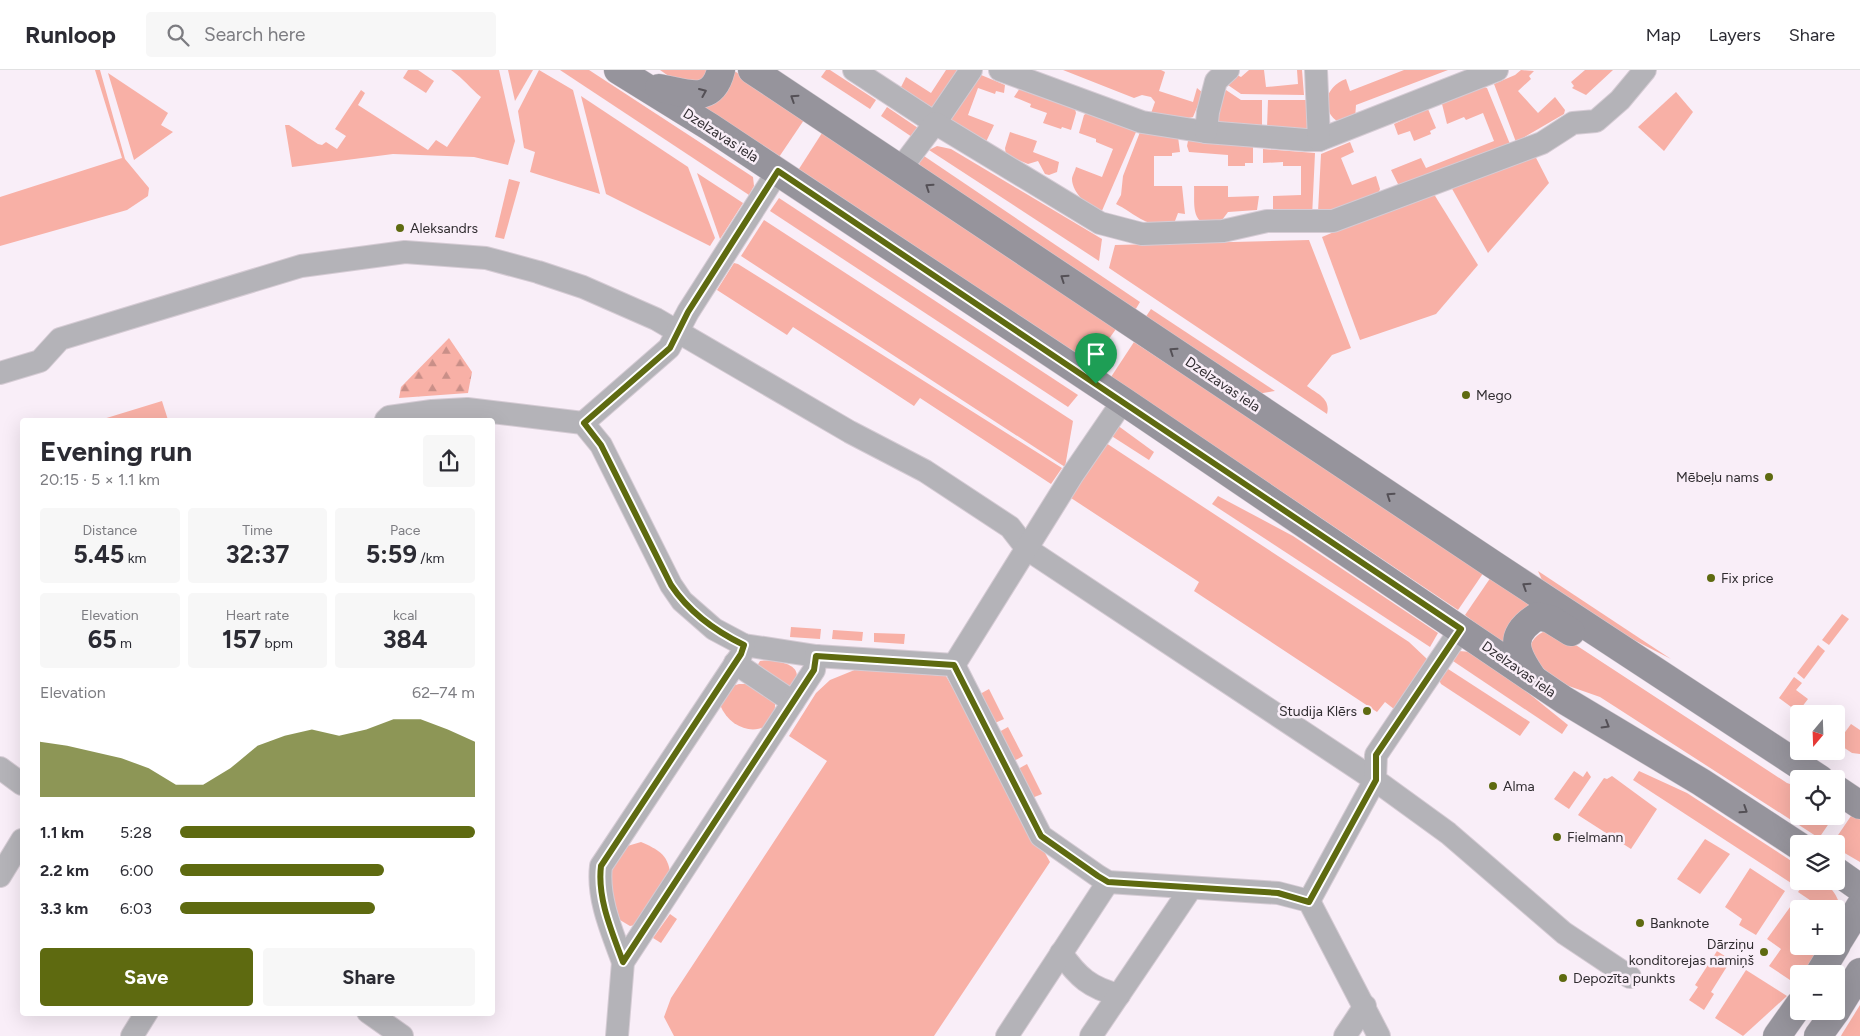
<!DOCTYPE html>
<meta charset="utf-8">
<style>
:root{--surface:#fff;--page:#f7f7f7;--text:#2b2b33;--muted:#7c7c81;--line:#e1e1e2;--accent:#5e6a10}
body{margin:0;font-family:Figtree,sans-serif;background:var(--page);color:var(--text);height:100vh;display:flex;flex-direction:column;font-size:19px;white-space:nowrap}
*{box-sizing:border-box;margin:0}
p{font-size:16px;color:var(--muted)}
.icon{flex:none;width:28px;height:28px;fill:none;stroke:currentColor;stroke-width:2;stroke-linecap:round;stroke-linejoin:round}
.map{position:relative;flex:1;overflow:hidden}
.drawer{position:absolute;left:20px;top:348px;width:475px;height:598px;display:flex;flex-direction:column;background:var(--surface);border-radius:5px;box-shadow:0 5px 20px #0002}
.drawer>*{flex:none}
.needle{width:32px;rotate:199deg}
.fabs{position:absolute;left:1790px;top:635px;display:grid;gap:10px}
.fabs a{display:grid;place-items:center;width:55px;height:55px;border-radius:5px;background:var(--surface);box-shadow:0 5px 20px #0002;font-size:25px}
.pin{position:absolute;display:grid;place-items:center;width:42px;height:42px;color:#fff;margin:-51px -21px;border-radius:50% 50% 50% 0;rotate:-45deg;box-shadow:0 0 5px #0007}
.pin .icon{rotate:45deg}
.round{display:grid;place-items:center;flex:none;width:52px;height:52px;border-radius:5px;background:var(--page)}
.overview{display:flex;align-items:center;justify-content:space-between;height:85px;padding:0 20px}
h1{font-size:28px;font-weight:700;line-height:38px}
.stats{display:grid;grid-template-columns:repeat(3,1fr);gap:8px;height:85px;padding:5px 20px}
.stats div{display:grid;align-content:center;border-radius:5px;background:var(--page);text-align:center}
.stats b{font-size:25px;font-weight:700}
.stats small{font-size:14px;font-weight:400}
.stats p{font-size:14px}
.chart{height:140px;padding:10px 20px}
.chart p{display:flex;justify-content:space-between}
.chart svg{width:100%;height:90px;margin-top:5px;fill:var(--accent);opacity:.7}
.button{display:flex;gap:10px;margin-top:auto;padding:10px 20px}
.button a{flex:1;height:58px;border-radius:5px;background:var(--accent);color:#fff;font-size:20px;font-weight:700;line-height:58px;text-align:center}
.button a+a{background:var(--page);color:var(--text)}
ul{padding:0 20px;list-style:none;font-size:16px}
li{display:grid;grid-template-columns:80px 60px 1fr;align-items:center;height:38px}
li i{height:12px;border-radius:6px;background:var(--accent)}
header{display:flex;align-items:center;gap:30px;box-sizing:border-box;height:70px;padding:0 25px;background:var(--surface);border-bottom:1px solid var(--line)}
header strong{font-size:24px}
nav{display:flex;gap:28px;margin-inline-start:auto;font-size:18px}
.search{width:350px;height:45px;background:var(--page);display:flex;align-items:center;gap:12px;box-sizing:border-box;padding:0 18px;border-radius:5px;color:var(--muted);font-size:19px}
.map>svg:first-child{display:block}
.green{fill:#f8b0a6}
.forest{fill:url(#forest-firs)}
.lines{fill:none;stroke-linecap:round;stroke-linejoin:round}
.minor-casing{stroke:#d5cbd4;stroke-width:24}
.secondary-casing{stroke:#d5cbd4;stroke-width:29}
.minor{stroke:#b4b3b8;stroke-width:22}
.secondary{stroke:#96949c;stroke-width:28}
.oneway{stroke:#545056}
.route-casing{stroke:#fff;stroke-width:10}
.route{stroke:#5e6a10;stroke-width:6}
.poi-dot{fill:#5e6a10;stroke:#f9eef8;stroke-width:2}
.labels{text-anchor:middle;stroke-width:5;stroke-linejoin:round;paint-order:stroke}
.street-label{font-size:14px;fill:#302c30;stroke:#f9eef8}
.poi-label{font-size:14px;fill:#302c30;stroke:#f9eef8;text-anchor:start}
</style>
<header>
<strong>Runloop</strong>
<div class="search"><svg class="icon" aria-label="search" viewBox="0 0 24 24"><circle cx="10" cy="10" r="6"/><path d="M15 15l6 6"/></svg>Search here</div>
<nav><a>Map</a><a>Layers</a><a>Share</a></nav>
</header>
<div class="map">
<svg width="1860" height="966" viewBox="0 0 1860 966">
<defs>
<pattern id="forest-firs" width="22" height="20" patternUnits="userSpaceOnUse" patternTransform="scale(1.25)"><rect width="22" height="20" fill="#f8b0a6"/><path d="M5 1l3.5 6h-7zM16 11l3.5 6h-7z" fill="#c98f88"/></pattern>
</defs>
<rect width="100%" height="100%" fill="#f9eef8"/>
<!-- green -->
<g class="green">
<polygon points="95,0 100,0 125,89 149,118 148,126 127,140 0,176 0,127 122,88"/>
<polygon points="408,0 418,0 434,11 426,23 403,8"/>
<path d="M451,0H499L515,71L508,95L474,87L393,84L292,97L285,55H289L318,74L322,75L326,72L337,79L346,66L335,59L361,20L365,23L358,35L428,80L436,70L447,77L481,27C470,18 464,9 451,0Z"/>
<polygon points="508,0 533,0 515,31"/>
<polygon points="539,0 573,20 600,124 530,102 535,82 524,78 518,41"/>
<polygon points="560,0 589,0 753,107 754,116 749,125"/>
<polygon points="660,0 710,0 704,12 680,14"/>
<polygon points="826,0 830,0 876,30 870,39 821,7"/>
<polygon points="946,0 957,0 938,32 930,39 899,21 906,7 931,23"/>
<polygon points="1063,0 1161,0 1165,2 1159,21 1193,32 1197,18 1203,23 1193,47 1179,50 1150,46 1155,32 1151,27 1142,25 1134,28"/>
<polygon points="1249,0 1264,0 1266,17 1298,14 1297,0 1302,0 1304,25 1241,24 1225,13 1235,4 1241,7"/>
<path d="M1404,0H1448L1356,35L1355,49L1340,53C1319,41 1325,16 1346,9L1350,21Z"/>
<polygon points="1521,0 1534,1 1529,6 1531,9 1518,21 1538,43 1555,27 1565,40 1564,44 1516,72 1494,14 1515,5"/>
<polygon points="1585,0 1613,0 1586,25 1572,18 1574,16 1571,12"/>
<polygon points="731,1 736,2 804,50 777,90 701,42 701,34"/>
<polygon points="974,2 1005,15 1004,23 996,21 995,24 978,18 968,45 994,55 985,74 939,52"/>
<polygon points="108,3 168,43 161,55 173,62 134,90"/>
<polygon points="1484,17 1487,18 1510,74 1406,117 1398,114 1391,100 1421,88 1426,98 1494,71 1483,43 1466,50 1464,47 1447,54 1442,34"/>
<polygon points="1020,18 1075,39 1076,43 1071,60 1062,57 1061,59 1043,53 1047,43 1030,37 1031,34 1014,27"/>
<polygon points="1226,20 1241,30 1262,30 1262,58 1214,53 1213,34"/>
<polygon points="1676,22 1693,42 1664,81 1638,57"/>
<polygon points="581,26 688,97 715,168 710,176 606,124"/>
<polygon points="1268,30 1310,30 1310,59 1305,61 1267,58"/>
<polygon points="887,37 918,58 912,67 881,46"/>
<polygon points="1428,39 1436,58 1430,61 1431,64 1414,71 1410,61 1398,65 1394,54"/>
<path d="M1087,43L1136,62L1101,143C1090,139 1072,123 1072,109C1072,106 1075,101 1076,97L1102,107L1113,79L1096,72V69L1079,63L1084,45Z"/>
<polygon points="1010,62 1037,71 1033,82 1059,92 1057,102 1049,105 1045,104 1038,91 1028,94 1006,85 1005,78"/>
<path d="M1140,62L1178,67L1180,82L1172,83V86H1154V116H1182L1185,144L1178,143L1175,151C1148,161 1138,145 1116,134L1121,125L1123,106Z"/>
<polygon points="822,63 1116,259 1091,294 797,102"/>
<polygon points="1193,69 1253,76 1253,93 1245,93 1245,96 1228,96 1228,85 1189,82 1187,76 1188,71"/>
<polygon points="1350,72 1354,82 1341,88 1352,115 1376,106 1380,119 1378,124 1339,139 1318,142 1321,84"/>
<polygon points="937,76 951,79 1102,169 1099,191 929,80"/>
<polygon points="1263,79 1315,83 1312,147 1273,141 1273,126 1301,125 1301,96 1283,96 1283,92 1263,93"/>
<polygon points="1532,80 1549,113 1488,183 1451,117"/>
<polygon points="924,86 1140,232 1134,242 921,100 919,93"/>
<polygon points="697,103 743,133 720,169"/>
<polygon points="509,109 520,112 504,169 495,167"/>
<path d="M1194,116H1228V127L1259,126L1257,140L1228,142L1219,154C1189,159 1195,133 1194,116Z"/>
<polygon points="1432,121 1478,195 1436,244 1360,270 1322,167"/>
<polygon points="779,128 1078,325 1068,337 770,141"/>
<polygon points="764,150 1073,351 1065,397 741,186"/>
<path d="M1309,170L1351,278L1332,285L1307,316C1317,324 1331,328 1327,344L1109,198L1115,175Z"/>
<polygon points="734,193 738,194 1062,398 1051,414 920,328 914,336 793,257 787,265 717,220"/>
<polygon points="1151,239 1275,321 1257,324 1145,248"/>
<polygon points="1134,272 1484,502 1458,540 1111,307"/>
<polygon points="162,331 168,350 100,350"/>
<polygon points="1117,355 1154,382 1149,390 1110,365"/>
<polygon points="1106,373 1409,572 1427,589 1394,639 1385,632 1377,642 1194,521 1199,512 1071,428"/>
<polygon points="1218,426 1293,466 1438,563 1430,577 1212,434"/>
<polygon points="1538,501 1671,589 1603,554 1542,510"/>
<polygon points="1491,507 1540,536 1505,576 1465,545"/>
<polygon points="1842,544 1849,549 1829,575 1822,570"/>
<polygon points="791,557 821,559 820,569 790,567"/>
<polygon points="833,560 863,562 862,571 832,569"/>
<path d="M1546,561L1559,564L1787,713L1799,717V746H1834L1819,768L1600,627L1563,614L1534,596L1528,580C1532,571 1536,564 1546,561Z"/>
<polygon points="874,563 905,564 904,574 874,572"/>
<polygon points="1818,575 1825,581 1804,609 1797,603"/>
<polygon points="1459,581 1471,582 1500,600 1568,655 1562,664 1450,589"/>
<path d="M760,591C771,589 805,593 795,611C793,615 790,616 786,617L757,596Z"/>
<polygon points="1445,597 1530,652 1520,666 1441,614 1438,608"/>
<polygon points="857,599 946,606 1050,792 934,966 674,966 664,947 671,928 827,691 789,666 816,623 830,610"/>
<polygon points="1794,607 1802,613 1796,620 1808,629 1798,642 1779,628"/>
<path d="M739,614H752L775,632C777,669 733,667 720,635L729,617Z"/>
<polygon points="989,619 1004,649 995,653 980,624"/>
<polygon points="1851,654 1860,660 1860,684 1852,683 1837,673"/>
<polygon points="1008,657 1023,686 1014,691 999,662"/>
<polygon points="1027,694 1042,724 1032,728 1018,699"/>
<polygon points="1574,701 1583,707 1587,701 1591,707 1569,739 1554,729"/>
<polygon points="1639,701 1687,723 1799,796 1799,802 1791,813 1633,710"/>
<polygon points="1612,706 1657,739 1631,779 1578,745 1604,708 1607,709"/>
<polygon points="1853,743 1860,748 1860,792 1836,778 1836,774 1832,774"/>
<polygon points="1705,769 1730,784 1700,824 1677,809"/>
<path d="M641,772C657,779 668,784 670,803L635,855L630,856L620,850L608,811L609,804L624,777Z"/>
<polygon points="1750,798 1785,821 1756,865 1739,855 1742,849 1725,837"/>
<path d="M1806,811H1822C1835,820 1843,833 1839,849L1836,847V839H1823L1798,822Z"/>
<polygon points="1793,833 1802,839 1799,839 1799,876 1824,876 1807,904 1799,904 1799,916 1769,896 1781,879 1767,869"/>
<polygon points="670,844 677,849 661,873 653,868"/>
<polygon points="1717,881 1731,890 1711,922 1714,924 1704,940 1689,930 1698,917 1695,915"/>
<polygon points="1746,900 1787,926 1743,966 1715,948"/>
<polygon points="1860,935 1860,966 1841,966 1842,964"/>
</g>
<!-- forest -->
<polygon class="forest" points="449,268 472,302 468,323 399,328 401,317"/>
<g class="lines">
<!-- minor casing -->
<g class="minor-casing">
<g id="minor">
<polyline points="854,0 935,53 971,0"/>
<polyline points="1000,0 1142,52 1206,62 1306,70 1319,70 1497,0"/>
<polyline points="1316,0 1319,70"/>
<polyline points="1206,62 1208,42 1216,11 1228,0"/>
<polyline points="901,98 935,53 1100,153 1142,164 1223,161 1267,151 1333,151 1542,73 1573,53 1596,51 1620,30 1645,0"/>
<polyline points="0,303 40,291 60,269 301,196 405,182 486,188 538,202 583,217 656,249 850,362 925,401 1010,457 1027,479 1375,710 1309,831"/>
<polyline points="386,350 389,347 432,341 467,339 583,353 601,375 671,515 682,531 714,559 744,575 816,586 954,595 1041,766 1098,806 1108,812 1278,823 1309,831 1379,966"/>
<polyline points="583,353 669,278 688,242 778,101"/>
<polyline points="1461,559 1376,685 1375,710 1448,763 1564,863 1630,907"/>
<polyline points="735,593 793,632"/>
<polyline points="954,595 1073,404 1123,331"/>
<polyline points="0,698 22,714"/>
<polyline points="0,806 22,770"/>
<path d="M1061,883C1078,907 1090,918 1119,925"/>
<path d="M623,892C612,862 597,828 601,796L741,585L744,575"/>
<polyline points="368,942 402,966"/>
<polyline points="132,966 147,942"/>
<polyline points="617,966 623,892 814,600 816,586"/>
<polyline points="1007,966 1108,812"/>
<polyline points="1091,966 1191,818"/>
<polyline points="1345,966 1365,936"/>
</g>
</g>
<!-- secondary casing -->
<g class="secondary-casing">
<g id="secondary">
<polyline points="618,0 710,57 1123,331 1564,630 1701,712 1799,776"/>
<polyline points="752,0 1494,495 1820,709"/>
<path d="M659,18C685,22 712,37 721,0"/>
<path d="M1532,607C1515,582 1507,565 1538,546L1550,549L1571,562"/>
<polyline points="1836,719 1860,735"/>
<polyline points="1836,801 1860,818"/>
<polyline points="1836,875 1860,836"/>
<polyline points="1819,904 1836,876"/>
<polyline points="1836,941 1860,902"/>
<polyline points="1777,966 1799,935"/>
<polyline points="1818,966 1836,941"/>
</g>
</g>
<!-- minor -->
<use href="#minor" class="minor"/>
<!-- secondary -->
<use href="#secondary" class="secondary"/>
</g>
<!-- one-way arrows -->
<defs><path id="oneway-chevron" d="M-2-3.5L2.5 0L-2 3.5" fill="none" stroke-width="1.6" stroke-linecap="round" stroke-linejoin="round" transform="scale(1.25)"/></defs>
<g class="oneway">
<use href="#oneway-chevron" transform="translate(703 22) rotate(-23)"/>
<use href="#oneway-chevron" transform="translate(794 28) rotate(-147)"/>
<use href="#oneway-chevron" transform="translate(929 117) rotate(-146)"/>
<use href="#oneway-chevron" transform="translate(1064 208) rotate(-146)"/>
<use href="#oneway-chevron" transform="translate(1173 281) rotate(-146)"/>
<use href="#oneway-chevron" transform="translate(1390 426) rotate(-146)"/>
<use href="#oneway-chevron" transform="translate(1526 516) rotate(-147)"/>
<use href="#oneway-chevron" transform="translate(1606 655) rotate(31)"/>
<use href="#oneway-chevron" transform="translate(1744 740) rotate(33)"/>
</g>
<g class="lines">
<!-- route casing -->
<g class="route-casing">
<path id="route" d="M778,101L1461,559L1376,685V710L1309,832L1278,823L1108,812L1098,806L1041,766L954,595L816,586L814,600L623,892C612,862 597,828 601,796L741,584L744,575C715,561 689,542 671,515L601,375L584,353L670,278L688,242Z"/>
</g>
<!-- route -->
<use href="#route" class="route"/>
</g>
<!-- markers -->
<g class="poi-dot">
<circle cx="400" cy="158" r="5"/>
<circle cx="1466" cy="325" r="5"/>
<circle cx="1769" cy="407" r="5"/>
<circle cx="1711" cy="508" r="5"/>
<circle cx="1367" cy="641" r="5"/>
<circle cx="1493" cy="716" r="5"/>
<circle cx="1557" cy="767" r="5"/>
<circle cx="1640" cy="853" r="5"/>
<circle cx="1764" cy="882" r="5"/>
<circle cx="1563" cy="908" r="5"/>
</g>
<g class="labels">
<!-- street labels -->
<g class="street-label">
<text transform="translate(721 65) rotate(33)" y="5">Dzelzavas iela</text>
<text transform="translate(1223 314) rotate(34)" y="5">Dzelzavas iela</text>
<text transform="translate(1519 599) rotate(35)" y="5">Dzelzavas iela</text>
</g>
<!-- poi labels -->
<g class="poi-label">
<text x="410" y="163">Aleksandrs</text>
<text x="1476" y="330">Mego</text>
<text x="1759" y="412" text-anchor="end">Mēbeļu nams</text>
<text x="1721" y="513">Fix price</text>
<text x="1357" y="646" text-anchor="end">Studija Klērs</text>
<text x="1503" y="721">Alma</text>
<text x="1567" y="772">Fielmann</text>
<text x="1650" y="858">Banknote</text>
<text x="1754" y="879" text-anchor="end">Dārziņu<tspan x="1754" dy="16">konditorejas namiņš</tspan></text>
<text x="1573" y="913">Depozīta punkts</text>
</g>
</g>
</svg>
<div class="fabs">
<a><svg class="needle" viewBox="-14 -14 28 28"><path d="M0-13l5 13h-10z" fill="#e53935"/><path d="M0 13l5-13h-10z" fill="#7c7c81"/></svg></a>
<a><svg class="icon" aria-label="locate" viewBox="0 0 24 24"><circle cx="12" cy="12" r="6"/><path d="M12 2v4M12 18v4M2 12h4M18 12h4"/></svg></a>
<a><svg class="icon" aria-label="layers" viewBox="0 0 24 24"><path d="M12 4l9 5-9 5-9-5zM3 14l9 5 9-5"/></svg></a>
<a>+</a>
<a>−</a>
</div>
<div class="pin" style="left:1096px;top:314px;background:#1e9e55"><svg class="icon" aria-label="arrive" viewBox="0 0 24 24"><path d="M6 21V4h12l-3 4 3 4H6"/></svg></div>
<section class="drawer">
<div class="overview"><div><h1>Evening run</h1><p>20:15 · 5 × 1.1 km</p></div><a class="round"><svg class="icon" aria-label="share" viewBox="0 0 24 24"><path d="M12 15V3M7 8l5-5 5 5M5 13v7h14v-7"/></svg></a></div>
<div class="stats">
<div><p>Distance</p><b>5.45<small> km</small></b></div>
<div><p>Time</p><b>32:37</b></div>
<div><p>Pace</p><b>5:59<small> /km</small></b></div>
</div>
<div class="stats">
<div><p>Elevation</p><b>65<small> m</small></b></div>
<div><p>Heart rate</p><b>157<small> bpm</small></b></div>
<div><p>kcal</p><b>384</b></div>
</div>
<div class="chart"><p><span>Elevation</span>62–74 m</p>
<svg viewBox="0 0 160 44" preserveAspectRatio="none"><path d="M0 44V17L10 19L20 22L30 25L40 30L50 38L60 38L70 30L80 19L90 14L100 11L110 14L120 11L130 6L140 6L150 11L160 17V44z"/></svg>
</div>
<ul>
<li><b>1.1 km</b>5:28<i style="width:100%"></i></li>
<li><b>2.2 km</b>6:00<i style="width:69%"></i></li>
<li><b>3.3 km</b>6:03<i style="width:66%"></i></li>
</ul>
<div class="button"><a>Save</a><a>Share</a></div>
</section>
</div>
